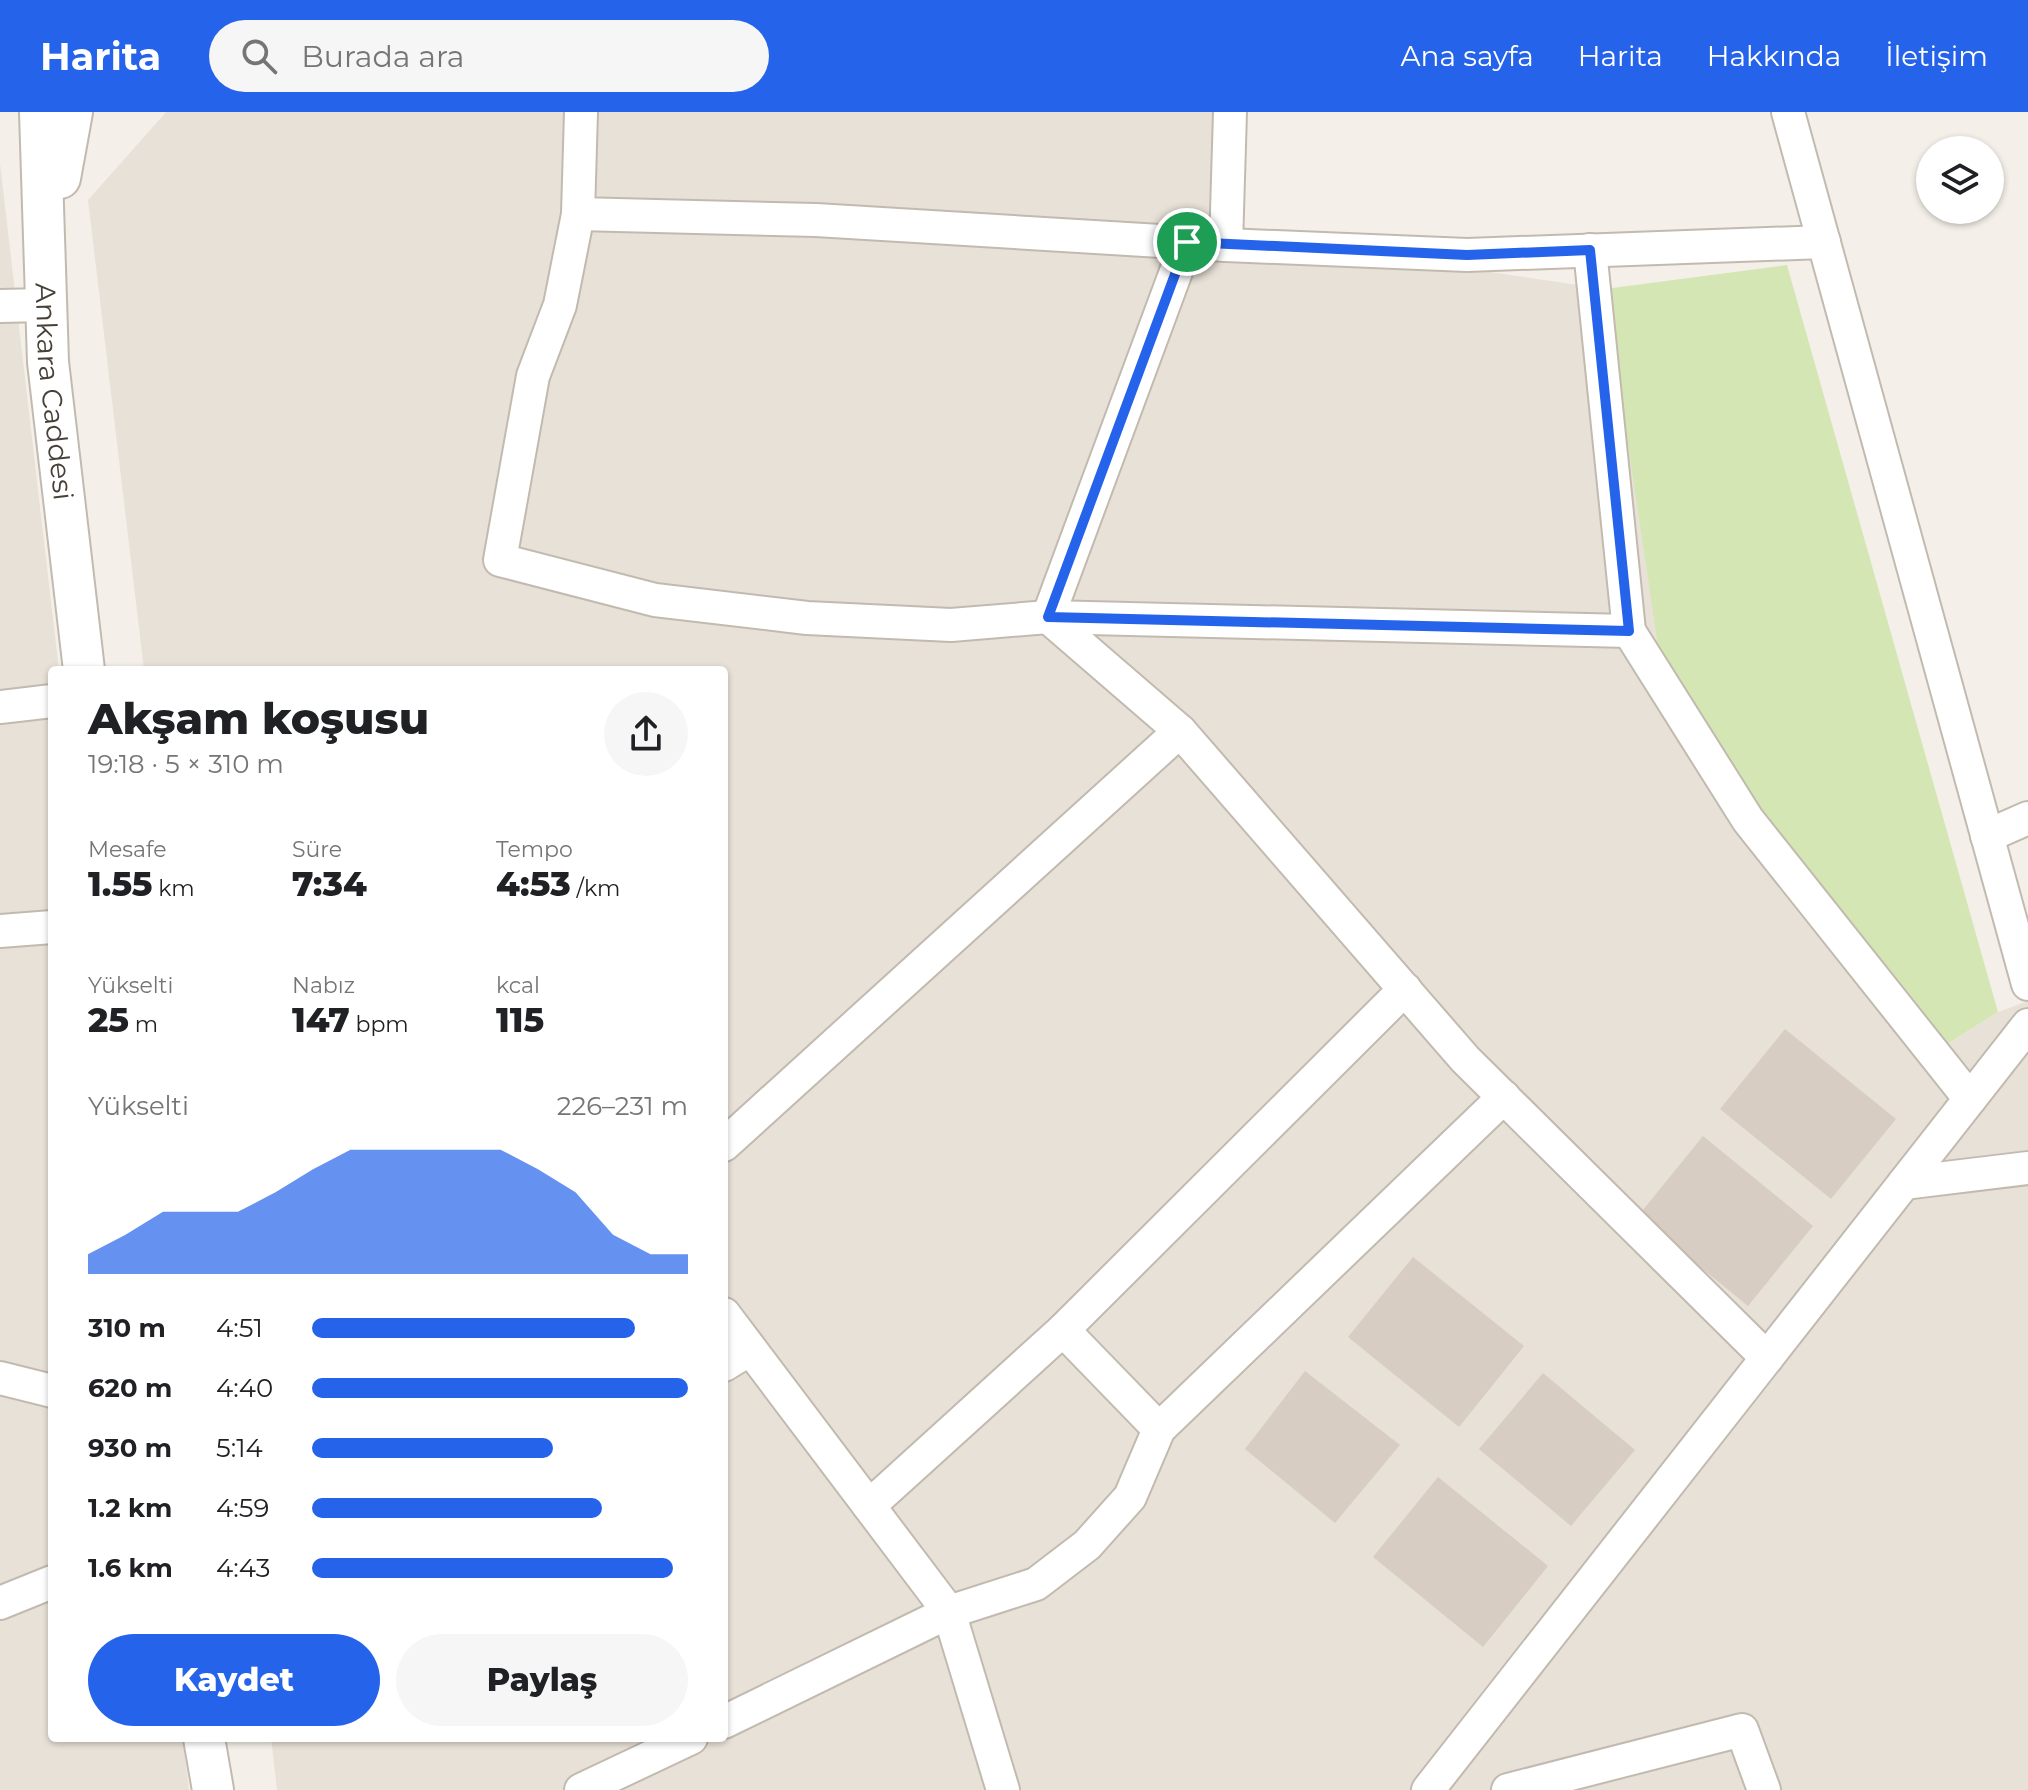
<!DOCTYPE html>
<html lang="tr">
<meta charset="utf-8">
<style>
:root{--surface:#fff;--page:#f6f6f6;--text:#202124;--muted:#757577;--accent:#2563eb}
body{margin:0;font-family:Montserrat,sans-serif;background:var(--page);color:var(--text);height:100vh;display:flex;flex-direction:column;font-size:30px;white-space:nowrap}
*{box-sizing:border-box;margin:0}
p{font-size:26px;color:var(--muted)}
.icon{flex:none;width:44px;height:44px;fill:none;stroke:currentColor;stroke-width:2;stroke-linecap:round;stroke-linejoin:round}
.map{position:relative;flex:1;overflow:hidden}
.sheet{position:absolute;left:48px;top:554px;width:680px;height:1076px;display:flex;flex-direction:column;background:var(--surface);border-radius:8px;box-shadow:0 2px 6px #0004}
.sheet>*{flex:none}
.tools{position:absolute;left:1916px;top:24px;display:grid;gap:16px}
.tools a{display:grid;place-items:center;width:88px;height:88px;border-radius:50%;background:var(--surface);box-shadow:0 2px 6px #0004;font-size:40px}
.pin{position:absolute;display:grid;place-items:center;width:68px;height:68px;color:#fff;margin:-34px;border:4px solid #fff;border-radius:50%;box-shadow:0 2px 8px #0007}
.round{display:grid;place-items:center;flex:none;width:84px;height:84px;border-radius:42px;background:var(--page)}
.overview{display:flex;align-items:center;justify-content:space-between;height:136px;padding:0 40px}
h1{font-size:44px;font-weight:800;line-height:60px}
.stats{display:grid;grid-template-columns:repeat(3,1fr);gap:12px;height:136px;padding:8px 40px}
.stats div{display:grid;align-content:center}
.stats b{font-size:34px;font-weight:800}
.stats small{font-size:22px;font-weight:400}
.stats p{font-size:22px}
.chart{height:224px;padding:16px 40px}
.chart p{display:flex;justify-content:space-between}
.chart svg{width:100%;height:144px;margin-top:8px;fill:var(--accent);opacity:.7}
.primary-button{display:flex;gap:16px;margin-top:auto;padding:16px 40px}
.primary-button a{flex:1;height:92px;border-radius:48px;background:var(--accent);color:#fff;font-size:32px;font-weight:800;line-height:92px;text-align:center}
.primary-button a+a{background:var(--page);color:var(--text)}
ul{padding:0 40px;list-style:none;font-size:26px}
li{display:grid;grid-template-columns:128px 96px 1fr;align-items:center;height:60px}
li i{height:20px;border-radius:10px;background:var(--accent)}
header{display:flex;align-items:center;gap:48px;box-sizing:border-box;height:112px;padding:0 40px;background:var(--accent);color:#fff}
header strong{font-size:38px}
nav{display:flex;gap:44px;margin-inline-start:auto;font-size:28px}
.search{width:560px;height:72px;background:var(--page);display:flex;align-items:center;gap:20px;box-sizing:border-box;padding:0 28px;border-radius:44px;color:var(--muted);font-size:30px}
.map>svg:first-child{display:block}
.residential{fill:#e8e1d8}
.green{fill:#d4e6b4}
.building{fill:#d8cdc2}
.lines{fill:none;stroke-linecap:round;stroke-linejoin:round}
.minor-casing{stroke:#c2baaf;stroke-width:36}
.tertiary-casing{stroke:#c2baaf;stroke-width:44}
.minor{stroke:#fff;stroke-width:32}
.tertiary{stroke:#fff;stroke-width:40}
.route-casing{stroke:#fff;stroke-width:16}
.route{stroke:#2563eb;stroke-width:10}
.labels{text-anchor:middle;stroke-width:7;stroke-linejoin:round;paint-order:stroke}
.street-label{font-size:28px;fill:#474038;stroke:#fff}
</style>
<header>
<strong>Harita</strong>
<div class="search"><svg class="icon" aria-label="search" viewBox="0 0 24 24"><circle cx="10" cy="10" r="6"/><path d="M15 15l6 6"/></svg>Burada ara</div>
<nav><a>Ana sayfa</a><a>Harita</a><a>Hakkında</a><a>İletişim</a></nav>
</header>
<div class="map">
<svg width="2028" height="1678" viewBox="0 0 2028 1678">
<rect width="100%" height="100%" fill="#f4f0e9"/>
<!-- residential -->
<g class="residential">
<polygon points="166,0 1225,0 1228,121 1605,177 1939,938 1998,900 2028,889 2028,1678 277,1678 271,1626 724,1626 724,558 144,558 88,88"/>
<polygon points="0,51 59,558 52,558 52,1626 183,1626 189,1678 0,1678"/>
</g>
<!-- green -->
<polygon class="green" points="1787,153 1998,900 1938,938 1745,679 1658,534 1605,177"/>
<!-- building -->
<g class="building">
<polygon points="1785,917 1896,1007 1831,1087 1720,997"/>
<polygon points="1703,1024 1813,1114 1748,1194 1638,1104"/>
<polygon points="1413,1145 1524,1234 1459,1315 1348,1225"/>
<polygon points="1305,1259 1400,1333 1335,1411 1245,1337"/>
<polygon points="1543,1261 1635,1338 1571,1414 1479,1337"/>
<polygon points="1438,1365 1548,1454 1483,1535 1373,1445"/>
</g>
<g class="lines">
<!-- minor casing -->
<g class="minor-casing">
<g id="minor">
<polyline points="581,0 578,102 816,108 1226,133 1467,143 1824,130"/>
<polyline points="1788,0 2028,872"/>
<polyline points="578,102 560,193 533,264 500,448 655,488 807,506 951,513 1048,505 1629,519"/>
<polyline points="1187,130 1048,505 1180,619 1465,947 1767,1246"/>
<polyline points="1226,133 1230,0"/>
<polyline points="1590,138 1629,519 1748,708 1970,987"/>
<polyline points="0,194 44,193"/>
<polyline points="0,595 52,589"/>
<polyline points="1987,724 2028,706"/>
<polyline points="0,819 52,815"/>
<polyline points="724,1033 1180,619"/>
<polyline points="1904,1071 2028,1056"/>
<polyline points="724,1202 949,1500 1003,1678"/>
<polyline points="1063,1218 1159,1317"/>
<polyline points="724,1253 750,1237"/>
<polyline points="0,1266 52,1279"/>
<polyline points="869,1394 1063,1218 1405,877"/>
<polyline points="0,1491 52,1470"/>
<polyline points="724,1610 949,1500 1036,1472 1087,1433 1130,1385 1159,1317 1504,985"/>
<polyline points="581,1678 691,1626"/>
<polyline points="1428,1678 2028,913"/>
<polyline points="1508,1678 1742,1618 1764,1678"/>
</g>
</g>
<!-- tertiary casing -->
<g class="tertiary-casing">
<g id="tertiary">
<path id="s1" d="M40,0L48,250L84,558"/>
<polyline points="60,66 72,0"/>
<polyline points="204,1626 213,1678"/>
</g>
</g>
<!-- minor -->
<use href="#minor" class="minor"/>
<!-- tertiary -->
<use href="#tertiary" class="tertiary"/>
</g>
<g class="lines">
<!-- route casing -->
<g class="route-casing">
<polygon id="route" points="1187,130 1467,143 1590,138 1629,519 1048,505"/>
</g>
<!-- route -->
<use href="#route" class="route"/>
</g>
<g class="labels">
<!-- street labels -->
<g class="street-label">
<text dy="10" stroke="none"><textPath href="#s1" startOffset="280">Ankara Caddesi</textPath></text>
</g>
</g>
</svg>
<div class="tools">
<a><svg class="icon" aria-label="layers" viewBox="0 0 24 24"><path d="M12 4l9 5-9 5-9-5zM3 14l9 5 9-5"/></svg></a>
</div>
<div class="pin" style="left:1187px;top:130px;background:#1e9e55"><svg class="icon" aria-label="arrive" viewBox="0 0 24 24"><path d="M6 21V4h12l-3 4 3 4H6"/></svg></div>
<section class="sheet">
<div class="overview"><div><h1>Akşam koşusu</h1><p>19:18 · 5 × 310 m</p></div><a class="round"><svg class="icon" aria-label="share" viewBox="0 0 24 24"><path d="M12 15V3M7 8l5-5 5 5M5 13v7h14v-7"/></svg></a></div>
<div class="stats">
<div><p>Mesafe</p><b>1.55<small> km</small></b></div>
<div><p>Süre</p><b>7:34</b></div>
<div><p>Tempo</p><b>4:53<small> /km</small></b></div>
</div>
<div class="stats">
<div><p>Yükselti</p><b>25<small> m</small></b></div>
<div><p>Nabız</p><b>147<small> bpm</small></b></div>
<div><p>kcal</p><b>115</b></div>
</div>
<div class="chart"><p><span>Yükselti</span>226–231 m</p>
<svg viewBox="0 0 160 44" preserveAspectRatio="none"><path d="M0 44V38L10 32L20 25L30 25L40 25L50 19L60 12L70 6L80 6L90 6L100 6L110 6L120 12L130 19L140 32L150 38L160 38V44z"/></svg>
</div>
<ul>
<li><b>310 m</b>4:51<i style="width:86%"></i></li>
<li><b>620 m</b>4:40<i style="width:100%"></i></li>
<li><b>930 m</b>5:14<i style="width:64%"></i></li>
<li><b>1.2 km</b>4:59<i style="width:77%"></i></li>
<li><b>1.6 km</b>4:43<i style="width:96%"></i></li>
</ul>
<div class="primary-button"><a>Kaydet</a><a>Paylaş</a></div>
</section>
</div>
